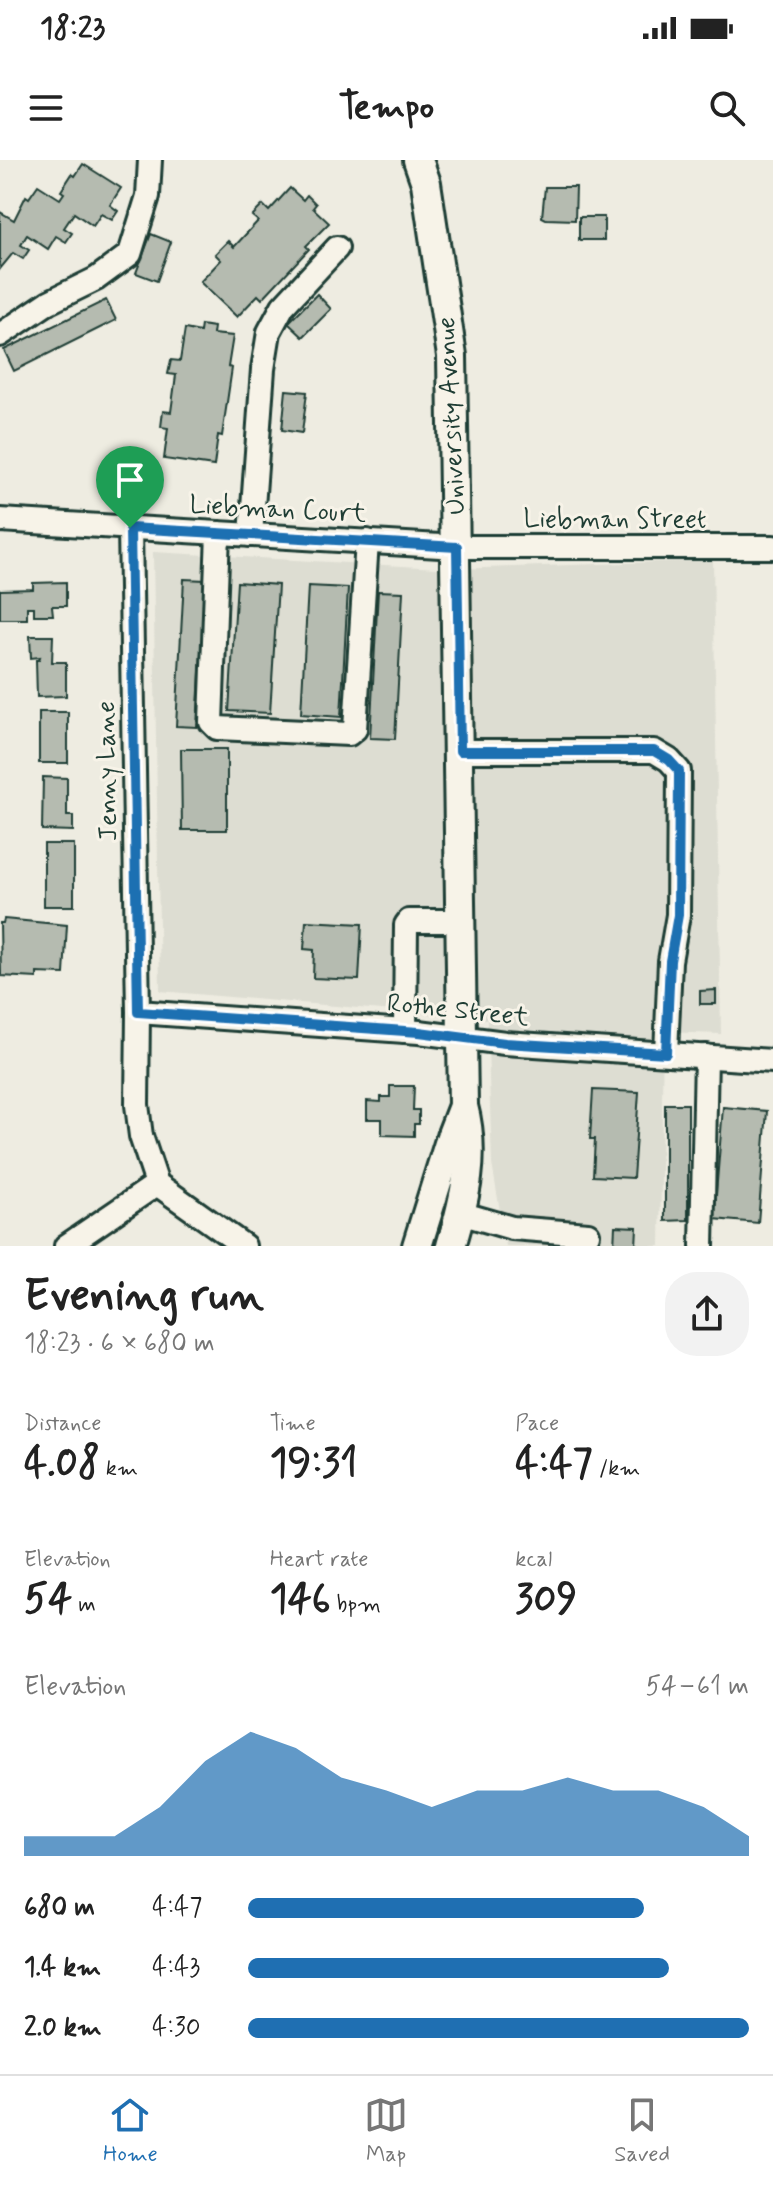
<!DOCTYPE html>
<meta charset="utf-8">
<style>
:root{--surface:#fff;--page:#f2f2f2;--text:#222;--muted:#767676;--line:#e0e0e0;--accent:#1f6fb2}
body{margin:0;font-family:Mynerve,sans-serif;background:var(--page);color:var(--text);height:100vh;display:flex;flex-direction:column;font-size:30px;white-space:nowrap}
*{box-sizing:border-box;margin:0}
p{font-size:26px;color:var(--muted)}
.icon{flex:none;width:44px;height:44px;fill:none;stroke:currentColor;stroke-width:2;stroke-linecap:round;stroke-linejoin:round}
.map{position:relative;height:1086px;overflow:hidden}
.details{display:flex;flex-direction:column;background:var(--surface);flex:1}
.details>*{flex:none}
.pin{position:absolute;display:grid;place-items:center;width:68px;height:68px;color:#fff;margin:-82px -34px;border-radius:50% 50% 50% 0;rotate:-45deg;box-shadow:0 0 8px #0007}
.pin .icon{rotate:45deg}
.round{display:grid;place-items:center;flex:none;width:84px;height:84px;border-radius:32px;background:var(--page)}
.summary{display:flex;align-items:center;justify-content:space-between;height:136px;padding:0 24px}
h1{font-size:44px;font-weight:700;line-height:60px}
.figures{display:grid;grid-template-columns:repeat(3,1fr);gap:12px;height:136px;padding:8px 24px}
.figures div{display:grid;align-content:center}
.figures b{font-size:40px;font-weight:700}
.figures small{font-size:22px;font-weight:400}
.figures p{font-size:22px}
.chart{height:224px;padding:16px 24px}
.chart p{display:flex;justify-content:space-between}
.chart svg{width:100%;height:144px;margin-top:8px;fill:var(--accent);opacity:.7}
ul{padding:0 24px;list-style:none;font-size:26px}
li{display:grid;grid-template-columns:128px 96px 1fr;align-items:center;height:60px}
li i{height:20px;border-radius:10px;background:var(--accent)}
.status{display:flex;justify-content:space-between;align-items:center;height:56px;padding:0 40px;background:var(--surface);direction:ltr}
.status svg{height:22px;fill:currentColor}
header{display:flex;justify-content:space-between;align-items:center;height:104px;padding:0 24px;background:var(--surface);font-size:36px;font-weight:700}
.dock{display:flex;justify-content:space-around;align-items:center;height:112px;border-top:2px solid var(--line);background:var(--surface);font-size:22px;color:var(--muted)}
.dock a{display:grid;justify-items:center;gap:4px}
.dock .current{color:var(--accent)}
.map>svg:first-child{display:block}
.built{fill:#ddddd2}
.building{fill:#b5bbb0;stroke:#1f3d34;stroke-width:2}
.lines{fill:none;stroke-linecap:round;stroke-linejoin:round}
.minor-casing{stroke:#1f3d34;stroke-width:28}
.major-casing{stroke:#1f3d34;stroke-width:34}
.minor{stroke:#f7f3e8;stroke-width:22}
.major{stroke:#f7f3e8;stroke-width:28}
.route-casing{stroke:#fff;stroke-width:16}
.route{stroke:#1f6fb2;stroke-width:10}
.labels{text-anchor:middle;stroke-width:6;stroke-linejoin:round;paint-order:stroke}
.street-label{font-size:26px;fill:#1f3d34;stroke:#f7f3e8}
</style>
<div class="status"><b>18:23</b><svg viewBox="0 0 49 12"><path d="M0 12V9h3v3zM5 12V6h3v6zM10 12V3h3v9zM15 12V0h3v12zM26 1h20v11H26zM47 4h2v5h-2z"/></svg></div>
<header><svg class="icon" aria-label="menu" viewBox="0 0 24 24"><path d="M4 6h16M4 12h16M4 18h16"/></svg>Tempo<svg class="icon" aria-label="search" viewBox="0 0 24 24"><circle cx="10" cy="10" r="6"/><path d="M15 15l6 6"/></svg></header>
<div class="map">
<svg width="773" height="1086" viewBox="0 0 773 1086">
<rect width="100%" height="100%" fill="#eeece1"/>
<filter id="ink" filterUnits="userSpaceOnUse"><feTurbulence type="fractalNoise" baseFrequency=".0125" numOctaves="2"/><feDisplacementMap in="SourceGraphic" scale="16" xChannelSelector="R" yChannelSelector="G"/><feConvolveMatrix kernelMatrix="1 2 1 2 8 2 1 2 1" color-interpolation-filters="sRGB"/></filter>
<g filter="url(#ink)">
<!-- built -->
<polygon class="built" points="153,392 456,409 713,400 721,874 663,872 660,1086 506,1086 492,1004 487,859 160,831"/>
<!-- building -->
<g class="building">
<polygon points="83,4 121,28 110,45 118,51 112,60 101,54 93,66 74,53 64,68 72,73 66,82 56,76 48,89 27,75 21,85 29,90 23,99 13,93 0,109 0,52 14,60 26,36 29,38 38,25 60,39 64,33 61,31 72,14 75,16"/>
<polygon points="545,27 576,27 575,60 546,59 542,57"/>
<polygon points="290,28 303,40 307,35 316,44 313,48 329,63 306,86 309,89 262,139 258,135 237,157 200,122 221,100 215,94 228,81 234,87 258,61 252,56 263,45 269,51"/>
<rect x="579" y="57" width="25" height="23"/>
<polygon points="151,74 171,82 157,121 136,113"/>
<polygon points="317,134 331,149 303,177 288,163"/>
<polygon points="106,140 116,160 14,211 4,190"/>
<polygon points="201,165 214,167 213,174 233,176 228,207 232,208 222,276 218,275 214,306 164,299 168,268 161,267 163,251 171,252 176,215 168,214 171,200 180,201 185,169 200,172"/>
<polygon points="286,230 307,232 302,273 282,270"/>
<polygon points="184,419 205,420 197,567 176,566"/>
<polygon points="66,422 66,446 52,446 53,455 34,455 34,447 27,447 27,459 0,459 0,430 33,429 33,423"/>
<polygon points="237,422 278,425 270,553 229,551"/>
<polygon points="308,426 348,428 341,557 301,554"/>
<polygon points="378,431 403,432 395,579 370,578"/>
<polygon points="30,476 53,476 52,502 66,502 66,536 37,537 36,500 39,500 40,497 31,498"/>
<rect x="39" y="552" width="29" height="51"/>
<polygon points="181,589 227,589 227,670 182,670"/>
<polygon points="43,617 67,618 67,656 73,656 73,671 42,670"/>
<rect x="44" y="684" width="30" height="62"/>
<polygon points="4,759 67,765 64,814 37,813 37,818 1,816 0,763 3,763"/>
<polygon points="306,761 362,764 359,820 313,818 314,790 304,789"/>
<polygon points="716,830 716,844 700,844 700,831"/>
<polygon points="390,926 414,926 413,950 419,950 419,964 414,964 414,976 382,975 382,959 367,959 367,941 381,942 381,937 390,937"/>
<polygon points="593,930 639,932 633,1018 593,1016 595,979 590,979"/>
<polygon points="665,944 688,944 688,1060 665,1061"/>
<polygon points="723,947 767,951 758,1063 714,1059"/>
<polygon points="615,1066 637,1067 636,1086 614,1086"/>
</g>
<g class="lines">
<!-- minor casing -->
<g class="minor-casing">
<g id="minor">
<polyline points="0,175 49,142 96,119 130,94 148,36 150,0"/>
<polyline points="0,360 457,387 773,387"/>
<polyline points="130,368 138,852 137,945 141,976 157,1024 244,1086"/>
<polyline points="218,373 211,562 217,568 349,574 355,569 367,381"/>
<polyline points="251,375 263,209 269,172 283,146 337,88"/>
<polyline points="460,591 654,591 669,600 679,611 678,755 670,801 666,893"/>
<polyline points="138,852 419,872 505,883 773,901"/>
<polyline points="405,871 406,765 409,761 462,761"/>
<polyline points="460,1053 512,1068 588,1074"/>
<polyline points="66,1086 157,1024"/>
<polyline points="702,1086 706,896"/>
</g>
</g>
<!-- major casing -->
<g class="major-casing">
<g id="major">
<path d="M418,0L426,23L452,196L463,946C476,995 465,1039 451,1086"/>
<polyline points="417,1086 451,977 463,946"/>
</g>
</g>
<!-- minor -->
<use href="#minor" class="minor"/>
<!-- major -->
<use href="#major" class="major"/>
</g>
</g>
<g class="lines" filter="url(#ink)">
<!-- route casing -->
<g class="route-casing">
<polygon id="route" points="130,368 457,387 460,591 654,591 669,600 679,611 678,755 670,801 666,893 505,883 419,872 138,852"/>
</g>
<!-- route -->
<use href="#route" class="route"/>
</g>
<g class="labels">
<!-- street labels -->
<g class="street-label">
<text transform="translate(450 256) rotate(-93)" y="9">University Avenue</text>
<text transform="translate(278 348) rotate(3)" y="9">Liebman Court</text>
<text x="615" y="367">Liebman Street</text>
<text transform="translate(106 611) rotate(-91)" y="9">Jenny Lane</text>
<text transform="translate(458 849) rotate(6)" y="9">Rothe Street</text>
</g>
</g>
</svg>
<div class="pin" style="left:130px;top:368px;background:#1e9e55"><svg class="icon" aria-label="arrive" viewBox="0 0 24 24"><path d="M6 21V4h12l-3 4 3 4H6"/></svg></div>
</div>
<section class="details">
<div class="summary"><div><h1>Evening run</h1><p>18:23 · 6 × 680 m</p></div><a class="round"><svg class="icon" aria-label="share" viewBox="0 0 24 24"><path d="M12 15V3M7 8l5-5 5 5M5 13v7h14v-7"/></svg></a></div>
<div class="figures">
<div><p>Distance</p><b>4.08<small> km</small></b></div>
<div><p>Time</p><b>19:31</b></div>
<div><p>Pace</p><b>4:47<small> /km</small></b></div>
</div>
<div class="figures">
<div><p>Elevation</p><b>54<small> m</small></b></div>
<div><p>Heart rate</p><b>146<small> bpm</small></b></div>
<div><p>kcal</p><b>309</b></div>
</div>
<div class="chart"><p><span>Elevation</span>54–61 m</p>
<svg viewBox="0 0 160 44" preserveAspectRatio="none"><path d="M0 44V38L10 38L20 38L30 29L40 15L50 6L60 11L70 20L80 24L90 29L100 24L110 24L120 20L130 24L140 24L150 29L160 38V44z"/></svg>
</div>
<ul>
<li><b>680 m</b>4:47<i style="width:79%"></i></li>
<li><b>1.4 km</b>4:43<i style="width:84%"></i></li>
<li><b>2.0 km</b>4:30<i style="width:100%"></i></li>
</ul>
</section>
<nav class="dock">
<a class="current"><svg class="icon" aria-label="home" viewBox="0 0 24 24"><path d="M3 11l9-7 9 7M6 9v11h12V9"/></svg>Home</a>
<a><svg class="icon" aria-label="map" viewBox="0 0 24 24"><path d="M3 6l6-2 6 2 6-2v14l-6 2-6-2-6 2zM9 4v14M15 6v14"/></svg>Map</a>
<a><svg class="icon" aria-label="saved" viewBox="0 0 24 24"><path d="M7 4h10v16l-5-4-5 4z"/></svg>Saved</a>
</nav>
